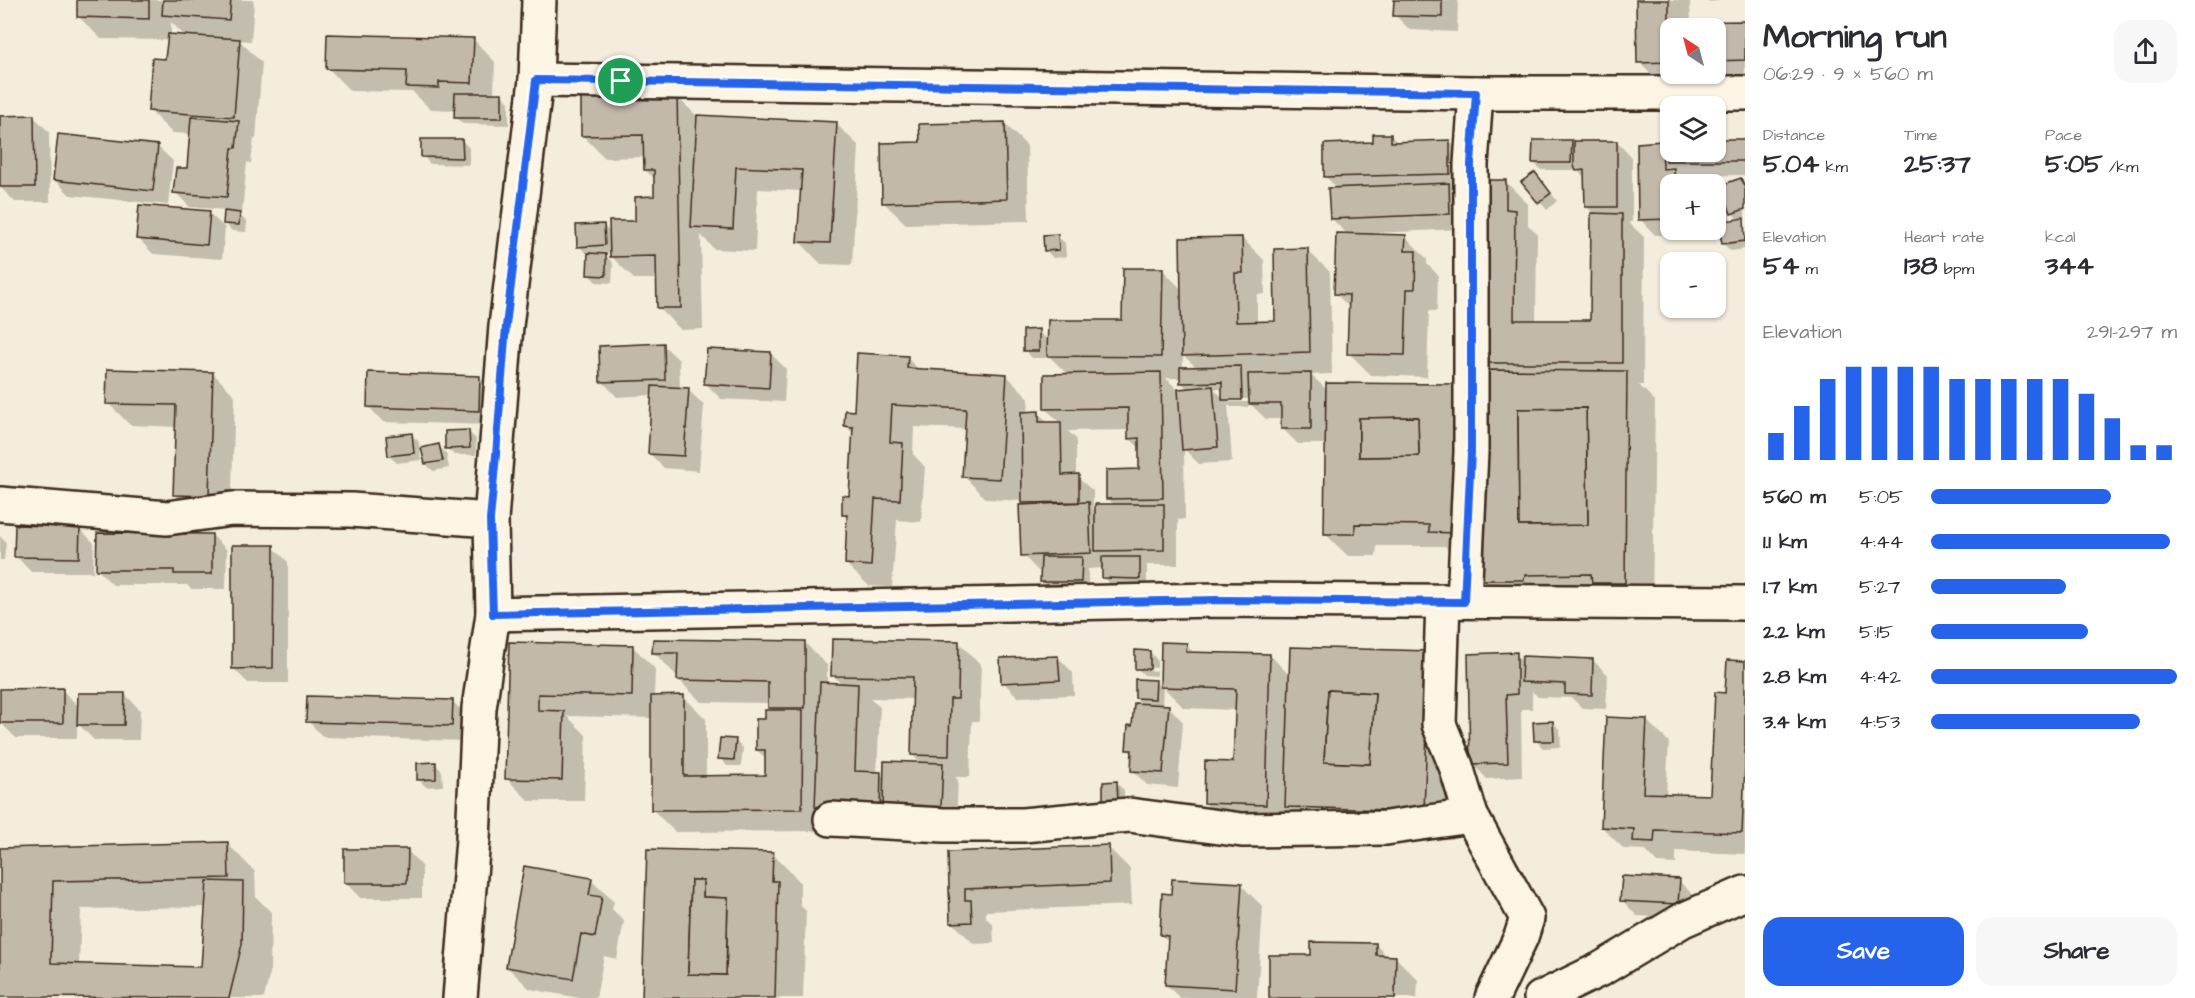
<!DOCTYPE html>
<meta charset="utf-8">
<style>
:root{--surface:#fff;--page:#f7f7f7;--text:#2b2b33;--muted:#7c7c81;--accent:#2563eb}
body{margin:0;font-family:"Architects Daughter",sans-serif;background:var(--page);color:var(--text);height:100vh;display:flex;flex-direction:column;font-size:22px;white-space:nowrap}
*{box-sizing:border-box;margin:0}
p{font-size:20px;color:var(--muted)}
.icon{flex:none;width:33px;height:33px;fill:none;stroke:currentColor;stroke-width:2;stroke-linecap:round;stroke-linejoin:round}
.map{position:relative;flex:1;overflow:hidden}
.drawer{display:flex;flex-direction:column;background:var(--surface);width:450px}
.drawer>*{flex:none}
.needle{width:39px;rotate:324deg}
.controls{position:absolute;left:1660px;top:18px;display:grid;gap:12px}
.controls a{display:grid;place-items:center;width:66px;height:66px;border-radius:12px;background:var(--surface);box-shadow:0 2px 4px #0004;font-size:30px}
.pin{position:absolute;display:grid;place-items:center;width:51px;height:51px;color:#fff;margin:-26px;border:3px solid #fff;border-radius:50%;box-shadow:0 2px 6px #0007}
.round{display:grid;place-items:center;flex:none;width:63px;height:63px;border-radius:18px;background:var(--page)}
.overview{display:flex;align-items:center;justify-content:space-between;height:102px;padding:0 18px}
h1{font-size:33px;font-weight:700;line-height:45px}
.figures{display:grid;grid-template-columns:repeat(3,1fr);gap:9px;height:102px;padding:6px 18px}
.figures div{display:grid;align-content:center}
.figures b{font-size:26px;font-weight:700}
.figures small{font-size:16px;font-weight:400}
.figures p{font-size:16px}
.chart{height:168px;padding:12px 18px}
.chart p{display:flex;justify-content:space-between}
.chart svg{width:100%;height:108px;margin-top:6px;stroke:var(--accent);stroke-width:6}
.button{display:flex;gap:12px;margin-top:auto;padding:12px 18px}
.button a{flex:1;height:69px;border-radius:18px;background:var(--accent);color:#fff;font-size:24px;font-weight:700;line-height:69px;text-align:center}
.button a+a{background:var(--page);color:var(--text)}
ul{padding:0 18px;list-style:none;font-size:20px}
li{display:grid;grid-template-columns:96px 72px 1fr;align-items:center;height:45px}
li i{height:15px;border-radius:8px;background:var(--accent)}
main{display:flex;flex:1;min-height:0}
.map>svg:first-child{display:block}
.shadow{fill:#0003;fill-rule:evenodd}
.building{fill:#c3b9aa;stroke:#3b2a1e;stroke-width:1.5;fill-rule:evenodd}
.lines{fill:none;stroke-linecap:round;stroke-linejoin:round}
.minor-casing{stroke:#3b2a1e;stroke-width:38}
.minor{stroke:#fcf5e5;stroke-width:33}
.route-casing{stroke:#fff;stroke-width:12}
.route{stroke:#2563eb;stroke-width:8}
</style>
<main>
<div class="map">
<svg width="1745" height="998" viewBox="0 0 1745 998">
<rect width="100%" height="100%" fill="#f4eddd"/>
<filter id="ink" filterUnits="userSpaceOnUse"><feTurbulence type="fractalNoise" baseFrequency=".0167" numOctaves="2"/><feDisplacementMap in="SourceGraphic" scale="12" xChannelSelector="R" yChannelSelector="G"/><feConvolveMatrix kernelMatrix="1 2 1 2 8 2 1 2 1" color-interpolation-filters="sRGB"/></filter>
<g filter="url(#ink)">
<!-- shadow -->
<g class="shadow">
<path d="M79,0H252L254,2L251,41L239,40L262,63L256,139H254L251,163L247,162L242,212H236L247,222L246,232L232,231L225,224V210L190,207L175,192L188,170L191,134L172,133L149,110L167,61L169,40L101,39L78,16ZM171,22L186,37L171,35Z"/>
<polygon points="1395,0 1458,0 1457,32 1410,30 1395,15"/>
<path d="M1638,0H1690L1691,23L1745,22V83L1661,85L1639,62ZM1671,28H1716V74H1671Z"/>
<polygon points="1705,0 1718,0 1718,1 1707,2"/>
<polygon points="473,39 495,62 494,94 501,94 509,102 509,125 463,124 456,117 456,110 430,109 413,92 350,91 328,68"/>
<polygon points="676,96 697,116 836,124 859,146 852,265 821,264 799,241 802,191 758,189 755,251 714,249 701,235 703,329 681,330 659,308 658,279 634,279 612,257 611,252 603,253 613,263 612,283 596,282 589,274 589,253 586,253 579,246 604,226 611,233 637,223 656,197 656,180 645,170 645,157 605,158 583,136"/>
<polygon points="0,117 34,117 49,132 50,202 15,202 0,187"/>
<polygon points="1004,123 1027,146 1029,221 906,224 883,202 921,144"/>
<polygon points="1391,136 1398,143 1450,142 1465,157 1465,189 1453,189 1464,200 1464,229 1373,233 1373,235 1405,236 1427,259 1427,264 1438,275 1437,311 1429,311 1427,377 1371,375 1349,353 1350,308 1336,294 1347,234 1331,218 1338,189 1325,176"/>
<polygon points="462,140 469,148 469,165 430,164 423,156"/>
<polygon points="1671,140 1671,152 1716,152 1716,140 1745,140 1745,175 1679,176 1688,184 1671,184 1671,230 1690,230 1690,234 1655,235 1640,219 1662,143 1667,149"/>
<polygon points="1571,142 1576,146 1617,142 1632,158 1632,222 1628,222 1644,237 1643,385 1639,385 1655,401 1652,611 1512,608 1483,580 1491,371 1482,363 1505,181 1528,204 1528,225 1537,233 1536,322 1592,322 1595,215 1586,206 1586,179 1577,170 1541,170 1533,162"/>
<polygon points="157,146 173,161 168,205 70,195 55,180"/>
<path d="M1741,179L1745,183V249L1731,251L1723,244L1721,226L1716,225V200L1721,199L1730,208ZM1729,210L1739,220L1731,221Z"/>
<polygon points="1542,181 1557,201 1547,210 1524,183"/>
<polygon points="209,213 225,228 222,259 153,254 138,238"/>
<polygon points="1057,236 1065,243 1066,257 1053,258 1046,250"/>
<path d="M1242,238L1264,260L1265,294L1257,295V323L1277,322L1307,250L1330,272L1332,374L1311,375L1328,391L1476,408L1452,554L1445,546H1377L1376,556H1348L1325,534L1327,444H1298L1283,429V419H1266L1248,402V407H1231L1228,404L1232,462L1199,464L1184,449L1185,519L1178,520V565H1147V586L1111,585L1104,578V568L1088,569V588H1049L1042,581V570L1038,571L1023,555L1028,506L1023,501L986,499L964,476L967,429L914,427L913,454L925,467L921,522L897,520L892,587L869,586L846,564L849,520L843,514L850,498L854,434L846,426L855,412L907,358L919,370L1006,375L1029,398L1028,413H1039L1049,424H1061L1046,409L1068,375L1046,353V358H1032L1025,350L1038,331L1049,341L1124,321L1162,269L1182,290ZM1183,355L1197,368L1183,369ZM1166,378H1181V382L1188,389L1178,390ZM1214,389H1224V399ZM1229,399H1249V402H1229ZM1129,430V438L1141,449V471L1108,498L1115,506L1097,512L1093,509V491L1076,476V439L1068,431Z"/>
<polygon points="663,345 679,360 680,389 688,390 704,405 699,471 664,468 649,453 653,395 617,397 602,381"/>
<polygon points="770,353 786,369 784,402 721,399 706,384"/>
<polygon points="213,373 235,396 231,518 197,517 175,494 177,427 130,425 108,403"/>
<polygon points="479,377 495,393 493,425 383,422 368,406"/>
<polygon points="469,432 476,439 476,455 454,455 447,448"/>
<polygon points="411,434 419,442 421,460 397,463 389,456"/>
<polygon points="438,446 446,453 449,468 433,471 426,464"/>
<polygon points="79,528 94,543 93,572 31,572 16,556"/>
<polygon points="212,535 227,550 226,589 191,589 187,585 113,585 98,570"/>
<polygon points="0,536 6,543 4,560 0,560"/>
<polygon points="273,547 288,562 288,683 248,683 233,668"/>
<path d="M805,643L827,665V684L842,685L833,675L959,643L981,665L979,721H972L970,777H955L958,780L956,822L824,831L675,832L652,809L653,718L567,716L586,735L584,801H529L506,778L510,644L633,647L655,669L654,697L683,696L706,719V777H766V759L757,750L767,720L773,711L769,707V703L701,702L679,680V675H676L654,653ZM870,698L914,699L912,754L921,764L885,778L880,774H877L880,707Z"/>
<polygon points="1163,644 1186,645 1195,654 1270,655 1290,676 1429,652 1458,680 1452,839 1314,835 1289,809 1288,826 1228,825 1205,803 1235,763 1236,710 1184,708 1163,687 1162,706 1168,706 1183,722 1178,788 1147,785 1132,770 1133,755 1127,749 1143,705 1136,698 1155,682 1161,688"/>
<polygon points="1150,652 1157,660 1157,668 1142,667 1142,670 1157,671 1157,676 1144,675 1137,668"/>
<polygon points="1516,654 1523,661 1593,660 1608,675 1606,709 1582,708 1572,698 1538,697 1532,691 1532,709 1521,709 1522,777 1487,779 1472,763"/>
<polygon points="1058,657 1073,673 1074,695 1018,697 1003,682"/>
<polygon points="1745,662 1745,854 1676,851 1676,864 1657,863 1645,850 1624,849 1602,827 1646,720 1669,742 1666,795 1712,797 1727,694"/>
<polygon points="62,690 79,707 125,694 140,710 139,740 94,740 77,723 77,738 16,738 0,722 0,721"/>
<polygon points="453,702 468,717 467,741 323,737 308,721"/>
<polygon points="1553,722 1560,730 1561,747 1543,748 1535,740"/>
<polygon points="735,741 743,748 741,766 727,766 720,758"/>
<polygon points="435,764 442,771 443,786 426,787 418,779"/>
<polygon points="1116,783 1124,790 1124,810 1105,803"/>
<path d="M227,843L255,872L256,897L271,912L270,973L264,998H0V850ZM207,907L202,968L79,965L81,909Z"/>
<polygon points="1108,847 1130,869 1132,905 986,911 986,918 993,924 994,943 974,944 952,922 949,854"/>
<polygon points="407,850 422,866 422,898 360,898 345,882"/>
<polygon points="772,853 800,882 800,905 806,911 803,998 643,998"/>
<polygon points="591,879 614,902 612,909 624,921 617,959 604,956 596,998 579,998 530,989 507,967"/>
<polygon points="1679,881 1694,896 1693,919 1637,916 1622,900"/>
<polygon points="1241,885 1263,907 1257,998 1180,998 1166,985 1169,942 1161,935 1172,896"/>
<polygon points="1375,944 1388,957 1395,957 1418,980 1417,998 1270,998"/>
</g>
<!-- building -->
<g class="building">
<polygon points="77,0 149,0 149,19 77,17"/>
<polygon points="163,0 231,0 229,20 162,15"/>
<polygon points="1394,0 1442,0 1442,17 1393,16"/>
<polygon points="1636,0 1669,0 1669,22 1745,21 1745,60 1716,61 1716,28 1671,28 1671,62 1637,63"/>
<polygon points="168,34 240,39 234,117 148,111 152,58 165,59"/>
<polygon points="327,34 474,38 472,83 439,82 439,88 406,87 407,71 326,69"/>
<polygon points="455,93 502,93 502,118 454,118"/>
<polygon points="677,94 681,308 657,308 656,256 610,257 609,221 635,221 635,197 654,196 654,170 644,170 643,135 581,136 581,96"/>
<polygon points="34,115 35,187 0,187 0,116"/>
<polygon points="697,115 837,122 830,243 797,242 802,170 736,167 733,229 691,227"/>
<polygon points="191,117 239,121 236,148 232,148 227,197 173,193 176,168 187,168"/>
<polygon points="1005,122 1007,199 882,203 881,143 920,142 919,124"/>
<polygon points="58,134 158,145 153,191 53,180"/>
<polygon points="1373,134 1391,134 1391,142 1450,140 1450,174 1324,177 1324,144 1373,142"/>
<polygon points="421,139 462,139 463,158 421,157"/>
<polygon points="1666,139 1671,139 1671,152 1716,152 1716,139 1745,139 1745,161 1666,161"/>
<polygon points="1533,140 1572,140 1571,163 1532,163"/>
<polygon points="1574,141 1617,141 1617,207 1585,207 1584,170 1576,171 1574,166"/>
<polygon points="1662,141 1663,169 1674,168 1674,184 1671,184 1671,219 1638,220 1637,143"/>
<polygon points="1535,172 1551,193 1538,203 1521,182"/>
<polygon points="1741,178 1745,188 1745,209 1731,214 1721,185"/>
<polygon points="1482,180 1506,180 1506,209 1515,210 1514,320 1590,320 1591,213 1622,214 1622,363 1481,363"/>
<polygon points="1449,183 1450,214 1330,219 1328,188"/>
<polygon points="1716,198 1722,198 1725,217 1716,219"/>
<polygon points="139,205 210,211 207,245 136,239"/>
<polygon points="224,211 240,213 239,225 223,224"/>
<polygon points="1744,218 1745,241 1722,244 1718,222"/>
<polygon points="604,224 605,245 577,247 576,225"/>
<polygon points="1336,233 1406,235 1405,251 1416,251 1415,289 1407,289 1405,355 1347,354 1349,295 1334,294"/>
<polygon points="1058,234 1059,250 1044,251 1043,235"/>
<polygon points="1242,237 1243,273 1235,273 1236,322 1275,321 1274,249 1308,248 1310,352 1182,356 1180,238"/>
<polygon points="588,253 606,254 606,276 587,275"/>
<polygon points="1123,268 1163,268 1161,357 1047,356 1048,320 1122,320"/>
<polygon points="1039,329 1039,351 1023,351 1023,330"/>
<polygon points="664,343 665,380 600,382 599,346"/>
<polygon points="707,349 771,352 769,388 704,384"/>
<polygon points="857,353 908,356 907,368 1007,374 1000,479 962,477 966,409 892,405 890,442 903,443 900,500 875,499 871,566 845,564 847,515 842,515 842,495 849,496 853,427 844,426 845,410 854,411"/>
<polygon points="1241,366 1242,400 1222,400 1222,382 1180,383 1180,367"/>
<polygon points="107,369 213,372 209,496 173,495 176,405 106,404"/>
<path d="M1485,370L1627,371L1625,583H1592L1591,574L1525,575L1524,580H1482ZM1586,408L1588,525L1519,526L1518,409Z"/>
<polygon points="368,372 480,376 479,411 367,407"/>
<polygon points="1161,372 1163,498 1106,499 1106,470 1139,469 1139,438 1128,439 1128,408 1044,409 1044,374"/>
<polygon points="1311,373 1311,429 1281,429 1281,404 1249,404 1248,374"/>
<path d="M1326,383L1455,384L1452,533L1429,532V525L1355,524V534H1324ZM1418,417L1419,456L1359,457V418Z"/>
<polygon points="652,386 689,388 684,456 648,454"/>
<polygon points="1213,386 1218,447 1182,450 1178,389"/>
<polygon points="1586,408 1588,525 1519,526 1518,409"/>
<polygon points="1039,411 1039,422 1061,422 1062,475 1079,474 1079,502 1022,503 1021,412"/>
<polygon points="1418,417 1419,456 1359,457 1359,418"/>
<polygon points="469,430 470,448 445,449 445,431"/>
<polygon points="412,433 414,453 388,456 386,436"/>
<polygon points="439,444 443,461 425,464 421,448"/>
<polygon points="1089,502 1091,553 1021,556 1019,505"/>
<polygon points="1095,504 1164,504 1164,550 1095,551"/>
<polygon points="15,525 80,527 79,558 14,557"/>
<polygon points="97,533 212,534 212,574 174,574 174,570 96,570"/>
<polygon points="232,545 274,545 273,668 232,669"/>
<polygon points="1041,557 1082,557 1081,582 1040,582"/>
<polygon points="1102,557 1140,557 1140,579 1102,578"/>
<polygon points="653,639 805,641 805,708 768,708 768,682 677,680 678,653 652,653"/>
<polygon points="832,639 959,641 958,699 950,699 949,756 911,755 913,677 831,676"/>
<polygon points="509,642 633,645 632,696 538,694 538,710 564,711 562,780 505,779"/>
<polygon points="1161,642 1187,643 1186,652 1270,654 1266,805 1204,803 1205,761 1233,762 1236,689 1160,687"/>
<path d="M1290,647L1430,651L1424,811L1285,807ZM1328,690L1375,693L1370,764L1324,762Z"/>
<polygon points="1135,650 1150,651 1150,669 1135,669"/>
<polygon points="1517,652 1517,694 1506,695 1508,763 1470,764 1468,654"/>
<polygon points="1058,656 1060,680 1001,683 1000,658"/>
<polygon points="1522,656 1593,659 1592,695 1565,694 1565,684 1521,682"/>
<polygon points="1727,660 1745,661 1745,765 1742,833 1655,830 1654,842 1633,841 1634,829 1601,827 1606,717 1647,719 1643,793 1710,795 1715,692 1725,693"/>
<polygon points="1135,679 1156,680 1155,699 1135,698"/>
<polygon points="820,682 858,684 855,771 881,772 880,810 815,807"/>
<polygon points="63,688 63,723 0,723 0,689"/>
<polygon points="1328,690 1375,693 1370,764 1324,762"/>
<polygon points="78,693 125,693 124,725 77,725"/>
<polygon points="684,695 684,776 765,775 765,750 756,750 756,719 765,719 765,710 803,710 802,809 651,810 651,696"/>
<polygon points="307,696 453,700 452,726 306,722"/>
<polygon points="1134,703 1169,705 1163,773 1131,771 1132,750 1126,750 1128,725 1132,726"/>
<polygon points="1553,721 1554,741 1534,741 1533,722"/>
<polygon points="720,738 736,739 734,760 718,759"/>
<polygon points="884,761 943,763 941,807 883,806"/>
<polygon points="436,762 436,779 417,780 417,763"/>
<polygon points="1117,781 1118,803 1103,803 1103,782"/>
<polygon points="228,842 229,878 53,881 51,963 201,967 207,881 243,882 242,944 229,998 0,997 0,848"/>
<polygon points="1109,845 1110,883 965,889 965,900 971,900 972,922 950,923 948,852"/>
<polygon points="344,849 408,849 407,883 344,883"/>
<path d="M647,849L773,852L772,881H778L775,998H642ZM691,880H703V897L728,898L726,975L688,974Z"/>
<polygon points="524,866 592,878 589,895 602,897 595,937 581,934 573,979 506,967"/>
<polygon points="1622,876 1680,879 1678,904 1620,901"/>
<polygon points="1172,879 1242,883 1235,989 1165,985 1168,936 1160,935 1162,893 1171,894"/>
<polygon points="691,880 703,880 703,897 728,898 726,975 688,974"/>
<polygon points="1311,942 1376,943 1376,955 1396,956 1395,998 1269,998 1269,955 1311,955"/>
</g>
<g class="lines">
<!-- minor casing -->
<g class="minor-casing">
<g id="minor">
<polyline points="536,80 1476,93 1745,93"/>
<polyline points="0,504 167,518 232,509 351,510 491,520"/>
<polyline points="1443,601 1439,724 1456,766 1471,816 1527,918 1521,937 1492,998"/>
<polyline points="1464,601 1471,452 1471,164 1476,93"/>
<polyline points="493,614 1217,600 1745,603"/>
<polyline points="831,819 944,825 1023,825 1129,815 1242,830 1386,828 1471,816"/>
<polyline points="460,998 473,839 479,708 493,614 491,520 506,326 536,80 539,0"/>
<polyline points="1541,998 1601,969 1683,920 1745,893"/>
</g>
</g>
<!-- minor -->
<use href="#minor" class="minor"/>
</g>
</g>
<g class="lines" filter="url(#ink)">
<!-- route casing -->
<g class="route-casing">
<polygon id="route" points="536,80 1476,93 1471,164 1471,452 1464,602 1217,600 493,614 490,520 496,455 506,326"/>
</g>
<!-- route -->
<use href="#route" class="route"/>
</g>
</svg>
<div class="controls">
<a><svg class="needle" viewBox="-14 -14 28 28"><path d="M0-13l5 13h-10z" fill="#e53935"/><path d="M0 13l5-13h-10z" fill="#7c7c81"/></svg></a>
<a><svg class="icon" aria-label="layers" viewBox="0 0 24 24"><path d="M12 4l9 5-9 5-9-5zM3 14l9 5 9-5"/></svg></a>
<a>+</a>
<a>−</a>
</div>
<div class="pin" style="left:621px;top:81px;background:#1e9e55"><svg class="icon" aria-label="arrive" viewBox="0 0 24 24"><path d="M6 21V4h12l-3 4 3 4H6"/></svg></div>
</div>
<section class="drawer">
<div class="overview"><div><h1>Morning run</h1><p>06:29 · 9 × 560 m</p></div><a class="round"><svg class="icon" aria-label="share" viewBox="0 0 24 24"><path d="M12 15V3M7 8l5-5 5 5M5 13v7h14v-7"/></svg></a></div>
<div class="figures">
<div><p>Distance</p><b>5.04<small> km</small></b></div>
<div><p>Time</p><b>25:37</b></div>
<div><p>Pace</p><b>5:05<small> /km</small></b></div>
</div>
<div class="figures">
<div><p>Elevation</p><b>54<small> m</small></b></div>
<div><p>Heart rate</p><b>138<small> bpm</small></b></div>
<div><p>kcal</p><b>344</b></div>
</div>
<div class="chart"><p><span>Elevation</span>291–297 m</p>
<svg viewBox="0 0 160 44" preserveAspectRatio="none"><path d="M5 44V33M15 44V22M25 44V11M35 44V6M45 44V6M55 44V6M65 44V6M75 44V11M85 44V11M95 44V11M105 44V11M115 44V11M125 44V17M135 44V27M145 44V38M155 44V38"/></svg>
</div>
<ul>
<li><b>560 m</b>5:05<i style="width:73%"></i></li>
<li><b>1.1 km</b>4:44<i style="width:97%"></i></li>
<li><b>1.7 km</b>5:27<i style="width:55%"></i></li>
<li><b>2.2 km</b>5:15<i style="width:64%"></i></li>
<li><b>2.8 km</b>4:42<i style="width:100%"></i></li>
<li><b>3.4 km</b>4:53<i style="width:85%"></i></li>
</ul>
<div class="button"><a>Save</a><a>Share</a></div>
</section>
</main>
